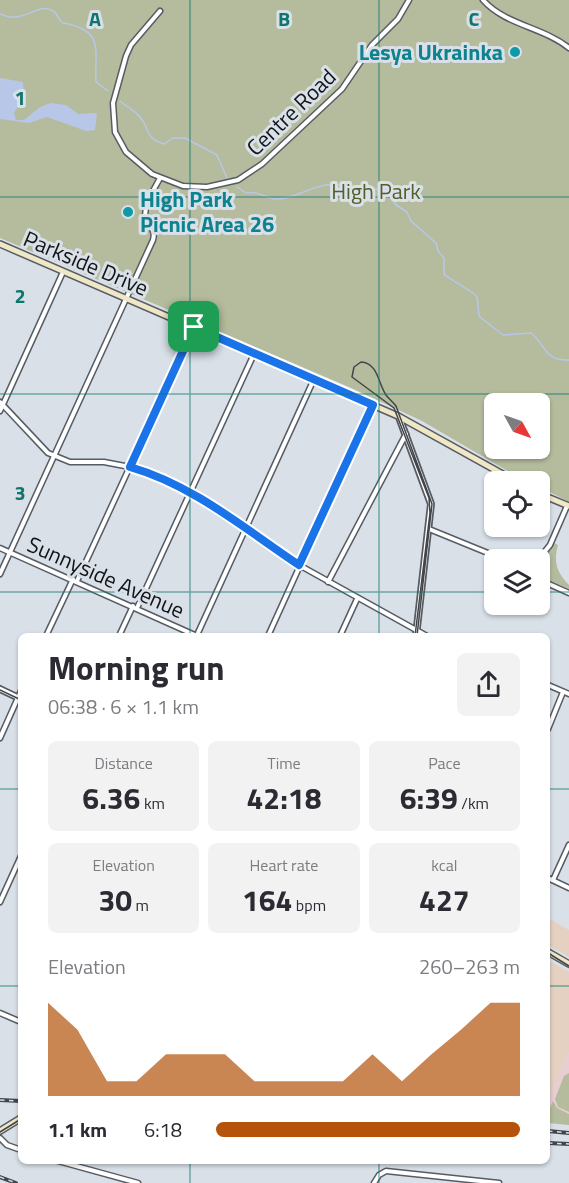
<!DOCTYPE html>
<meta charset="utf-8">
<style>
:root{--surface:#fff;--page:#f2f2f3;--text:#2b2b33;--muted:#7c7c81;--accent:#b45309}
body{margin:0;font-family:"Titillium Web",sans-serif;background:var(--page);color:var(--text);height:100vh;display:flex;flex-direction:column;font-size:22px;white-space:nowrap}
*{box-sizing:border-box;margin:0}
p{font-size:20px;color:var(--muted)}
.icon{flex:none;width:33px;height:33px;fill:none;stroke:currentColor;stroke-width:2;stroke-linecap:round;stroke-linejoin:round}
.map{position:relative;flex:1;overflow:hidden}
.drawer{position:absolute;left:18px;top:633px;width:532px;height:531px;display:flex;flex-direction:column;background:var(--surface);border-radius:9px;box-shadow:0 2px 4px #0004}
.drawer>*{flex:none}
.needle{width:39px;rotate:130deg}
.tools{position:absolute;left:484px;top:393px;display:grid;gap:12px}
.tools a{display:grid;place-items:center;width:66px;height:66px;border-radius:9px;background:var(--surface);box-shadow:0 2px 4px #0004;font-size:30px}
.pin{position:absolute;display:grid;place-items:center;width:51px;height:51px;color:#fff;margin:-26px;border-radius:12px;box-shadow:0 3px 9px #0006}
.round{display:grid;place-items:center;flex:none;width:63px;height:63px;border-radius:9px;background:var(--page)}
.summary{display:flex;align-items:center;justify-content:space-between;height:102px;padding:0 30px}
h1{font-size:33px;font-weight:700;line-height:45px}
.figures{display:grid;grid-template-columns:repeat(3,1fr);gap:9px;height:102px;padding:6px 30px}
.figures div{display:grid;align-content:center;border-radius:9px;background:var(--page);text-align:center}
.figures b{font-size:30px;font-weight:700}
.figures small{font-size:16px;font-weight:400}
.figures p{font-size:16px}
.chart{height:168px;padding:12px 30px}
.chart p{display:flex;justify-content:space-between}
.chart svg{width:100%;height:108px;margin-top:6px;fill:var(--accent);opacity:.7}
ul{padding:0 30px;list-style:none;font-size:20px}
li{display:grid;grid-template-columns:96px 72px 1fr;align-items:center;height:45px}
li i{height:15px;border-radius:8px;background:var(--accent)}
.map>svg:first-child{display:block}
.commercial{fill:#e4d1c2}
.education{fill:#e8cdd2}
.green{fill:#b4bc9d;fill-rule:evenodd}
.water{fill:#b8c7e7}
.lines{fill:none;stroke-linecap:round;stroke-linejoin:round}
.stream{stroke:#b8c7e7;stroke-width:1.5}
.minor-casing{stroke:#575c64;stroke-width:7}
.tertiary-casing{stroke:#575c64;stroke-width:8}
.secondary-casing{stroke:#575c64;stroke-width:8}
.minor{stroke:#fff;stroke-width:4}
.tertiary{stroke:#fff;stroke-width:4.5}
.secondary{stroke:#f0e7c7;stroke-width:5}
.tram{stroke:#42464a;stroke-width:1.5}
.rail-casing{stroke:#42464a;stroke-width:4}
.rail{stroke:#d9e0e8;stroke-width:1.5;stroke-dasharray:4.5;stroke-linecap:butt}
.route-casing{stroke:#fff;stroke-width:12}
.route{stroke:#1a73e8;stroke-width:8}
.grid{fill:none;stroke:#0f766e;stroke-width:1.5;stroke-opacity:0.55}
.culture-dot{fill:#0f9aa8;stroke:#d9e0e8;stroke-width:2}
.labels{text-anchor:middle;stroke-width:6;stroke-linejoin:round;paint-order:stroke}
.culture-label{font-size:22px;font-weight:bold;fill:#0d838f;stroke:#d9e0e8;text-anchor:end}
.street-label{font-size:22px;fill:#121518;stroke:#d9e0e8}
.park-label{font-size:22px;fill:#535e28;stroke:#d9e0e8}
.grid-label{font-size:20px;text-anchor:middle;font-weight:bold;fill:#0f766e;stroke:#d9e0e8;stroke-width:6;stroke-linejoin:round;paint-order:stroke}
</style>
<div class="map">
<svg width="569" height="1183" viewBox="0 0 569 1183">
<rect width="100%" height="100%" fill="#d9e0e8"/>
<!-- commercial -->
<g class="commercial">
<polygon points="548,918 569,930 569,957 548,945"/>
<polygon points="548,960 569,972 569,1052 548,1100"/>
</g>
<!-- education -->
<polygon class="education" points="569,1052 569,1125 548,1123 548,1100"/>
<!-- green -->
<g class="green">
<path d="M0,0H569V502L540,487V482L528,481L506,470L422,421L349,387L0,238ZM495,404H540V448H495Z"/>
<path d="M554,543L558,545C553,562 557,573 569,585V589L540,576V562Z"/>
<polygon points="569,1073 569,1112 558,1107 555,1099 564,1076"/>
<polygon points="553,1101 557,1108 569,1114 569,1125 548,1123 548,1113"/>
</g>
<!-- water -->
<polygon class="water" points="0,78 23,82 24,97 14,113 16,120 24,120 40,107 51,103 66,105 78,114 97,113 95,130 86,131 47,117 29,123 0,119"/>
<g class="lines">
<!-- stream -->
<g class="stream">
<path d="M0,14C23,25 36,3 51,10C58,12 57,19 63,23C106,30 94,52 96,82L108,91"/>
<path d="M120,101C126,106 135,111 140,117C151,130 144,138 164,144L173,138H185L217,155L227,178"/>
<path d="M237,187L246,193C258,190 266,199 277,199C294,199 310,187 326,185C345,183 371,193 385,188L396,205L407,212L411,221L436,243L438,251L444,258V274C450,280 475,292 477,297C479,304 477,310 480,317L503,335L531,333C546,345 544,361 569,360"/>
</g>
<!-- minor casing -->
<g class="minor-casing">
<g id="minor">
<path d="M483,0C505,25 543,27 569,48"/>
<polyline points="160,11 131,45 126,56 113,103 115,132 126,152 152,174 183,186 207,187 238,180 262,164 342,89 372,45 398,19 409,0"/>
<polyline points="0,402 48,453 70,462 104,462 130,467 172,482 299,565 427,636"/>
<polyline points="0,411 63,272"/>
<polyline points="429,529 505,560"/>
<polyline points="0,548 197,636"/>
<polyline points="538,560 550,545 567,506"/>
<path d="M0,574L153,240C156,229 149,228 146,218C142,207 155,188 160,178"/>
<polyline points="540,580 569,593"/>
<polyline points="77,581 194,328"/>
<polyline points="328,582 406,434"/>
<polyline points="137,608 254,354"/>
<polyline points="197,635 314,379"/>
<polyline points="46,636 73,579"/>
<polyline points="119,636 133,606"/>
<polyline points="268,636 373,405"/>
<polyline points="340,636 357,599"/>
<polyline points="548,685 569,694"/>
<polyline points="548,729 563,692"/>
<polyline points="0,738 21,691"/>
<polyline points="548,878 569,888"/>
<polyline points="553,880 569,845"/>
<polyline points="0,902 21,856"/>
<polyline points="0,1013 21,1022"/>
<polyline points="0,1138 7,1145 21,1150"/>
<polyline points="58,1161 138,1183"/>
<polyline points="374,1183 379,1175 386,1171 499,1183"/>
</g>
</g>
<!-- tertiary casing -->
<g class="tertiary-casing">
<g id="tertiary">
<polyline points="399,417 431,504 416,636"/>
<polyline points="0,689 21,699"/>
</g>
</g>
<!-- secondary casing -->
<g class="secondary-casing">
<g id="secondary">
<polyline points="0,244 398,416 517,482"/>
<polyline points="540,494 569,506"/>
<polyline points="548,952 569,964"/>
<polyline points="0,1131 21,1118"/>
</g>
</g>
<!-- minor -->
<use href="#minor" class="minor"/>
<!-- tertiary -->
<use href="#tertiary" class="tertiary"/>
<!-- secondary -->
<use href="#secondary" class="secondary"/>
<!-- tram -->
<g class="tram">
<path d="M415,636L430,513L429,498L394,408L352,377L354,367L361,362C378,363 378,383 386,395C389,399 393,402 396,406L432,504L417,636"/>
<polyline points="0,690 21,700"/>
<polyline points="548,953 569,966"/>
<polyline points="0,1132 21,1119"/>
</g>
<!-- rail casing -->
<g class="rail-casing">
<g id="rail">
<polyline points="0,1100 21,1101"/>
<polyline points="548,1131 569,1133"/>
<polyline points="548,1143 569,1144"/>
<polyline points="0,1177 16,1183"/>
</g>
</g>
<!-- rail -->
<use href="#rail" class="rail"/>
</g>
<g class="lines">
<!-- route casing -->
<g class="route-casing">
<path id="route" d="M194,327L373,405L299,565C245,529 193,485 130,467Z"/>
</g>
<!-- route -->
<use href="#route" class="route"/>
</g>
<!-- grid -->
<path class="grid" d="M190,0V636M379,0V636M0,197H569M0,394H569M0,592H495M540,592H569M0,789H21M548,789H569M0,986H21M548,986H569M190,1161V1183M379,1161V1183"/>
<!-- markers -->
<g class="culture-dot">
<circle cx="515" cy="52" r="6"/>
<circle cx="128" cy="212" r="6"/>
</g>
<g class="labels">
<!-- culture labels -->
<g class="culture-label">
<text x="503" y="60">Lesya Ukrainka</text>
<text x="140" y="207" text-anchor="start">High Park<tspan x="140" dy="25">Picnic Area 26</tspan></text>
</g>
<!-- street labels -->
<g class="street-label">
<text transform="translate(291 112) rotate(-44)" y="8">Centre Road</text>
<text transform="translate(86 263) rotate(23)" y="8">Parkside Drive</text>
<text transform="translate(106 577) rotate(24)" y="8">Sunnyside Avenue</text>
</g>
<!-- park labels -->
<g class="park-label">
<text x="376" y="199">High Park</text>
</g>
</g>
<g class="grid-label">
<text x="95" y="26">A</text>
<text x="284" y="26">B</text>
<text x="474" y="26">C</text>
<text x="20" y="105">1</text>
<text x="20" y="303">2</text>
<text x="20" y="500">3</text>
</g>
</svg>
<div class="tools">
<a><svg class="needle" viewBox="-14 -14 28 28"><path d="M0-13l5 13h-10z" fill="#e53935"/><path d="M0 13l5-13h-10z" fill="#7c7c81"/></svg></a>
<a><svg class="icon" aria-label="locate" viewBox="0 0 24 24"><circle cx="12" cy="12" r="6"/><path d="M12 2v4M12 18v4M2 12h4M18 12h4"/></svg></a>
<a><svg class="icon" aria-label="layers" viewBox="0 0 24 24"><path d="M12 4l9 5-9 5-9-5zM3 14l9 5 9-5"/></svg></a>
</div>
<div class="pin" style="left:194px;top:327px;background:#1e9e55"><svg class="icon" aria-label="arrive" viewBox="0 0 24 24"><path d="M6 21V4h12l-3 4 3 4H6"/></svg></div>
<section class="drawer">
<div class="summary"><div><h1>Morning run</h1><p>06:38 · 6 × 1.1 km</p></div><a class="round"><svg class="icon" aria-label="share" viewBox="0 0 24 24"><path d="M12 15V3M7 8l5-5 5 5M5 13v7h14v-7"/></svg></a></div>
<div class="figures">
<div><p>Distance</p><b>6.36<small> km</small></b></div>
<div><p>Time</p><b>42:18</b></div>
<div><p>Pace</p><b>6:39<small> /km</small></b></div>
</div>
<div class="figures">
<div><p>Elevation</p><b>30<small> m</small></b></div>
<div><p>Heart rate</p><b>164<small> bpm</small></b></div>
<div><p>kcal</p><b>427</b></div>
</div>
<div class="chart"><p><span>Elevation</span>260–263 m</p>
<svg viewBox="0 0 160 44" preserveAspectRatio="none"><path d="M0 44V6L10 17L20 38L30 38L40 27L50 27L60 27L70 38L80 38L90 38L100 38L110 27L120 38L130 27L140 17L150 6L160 6V44z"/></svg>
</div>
<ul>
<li><b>1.1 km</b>6:18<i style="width:100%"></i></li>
</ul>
</section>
</div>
